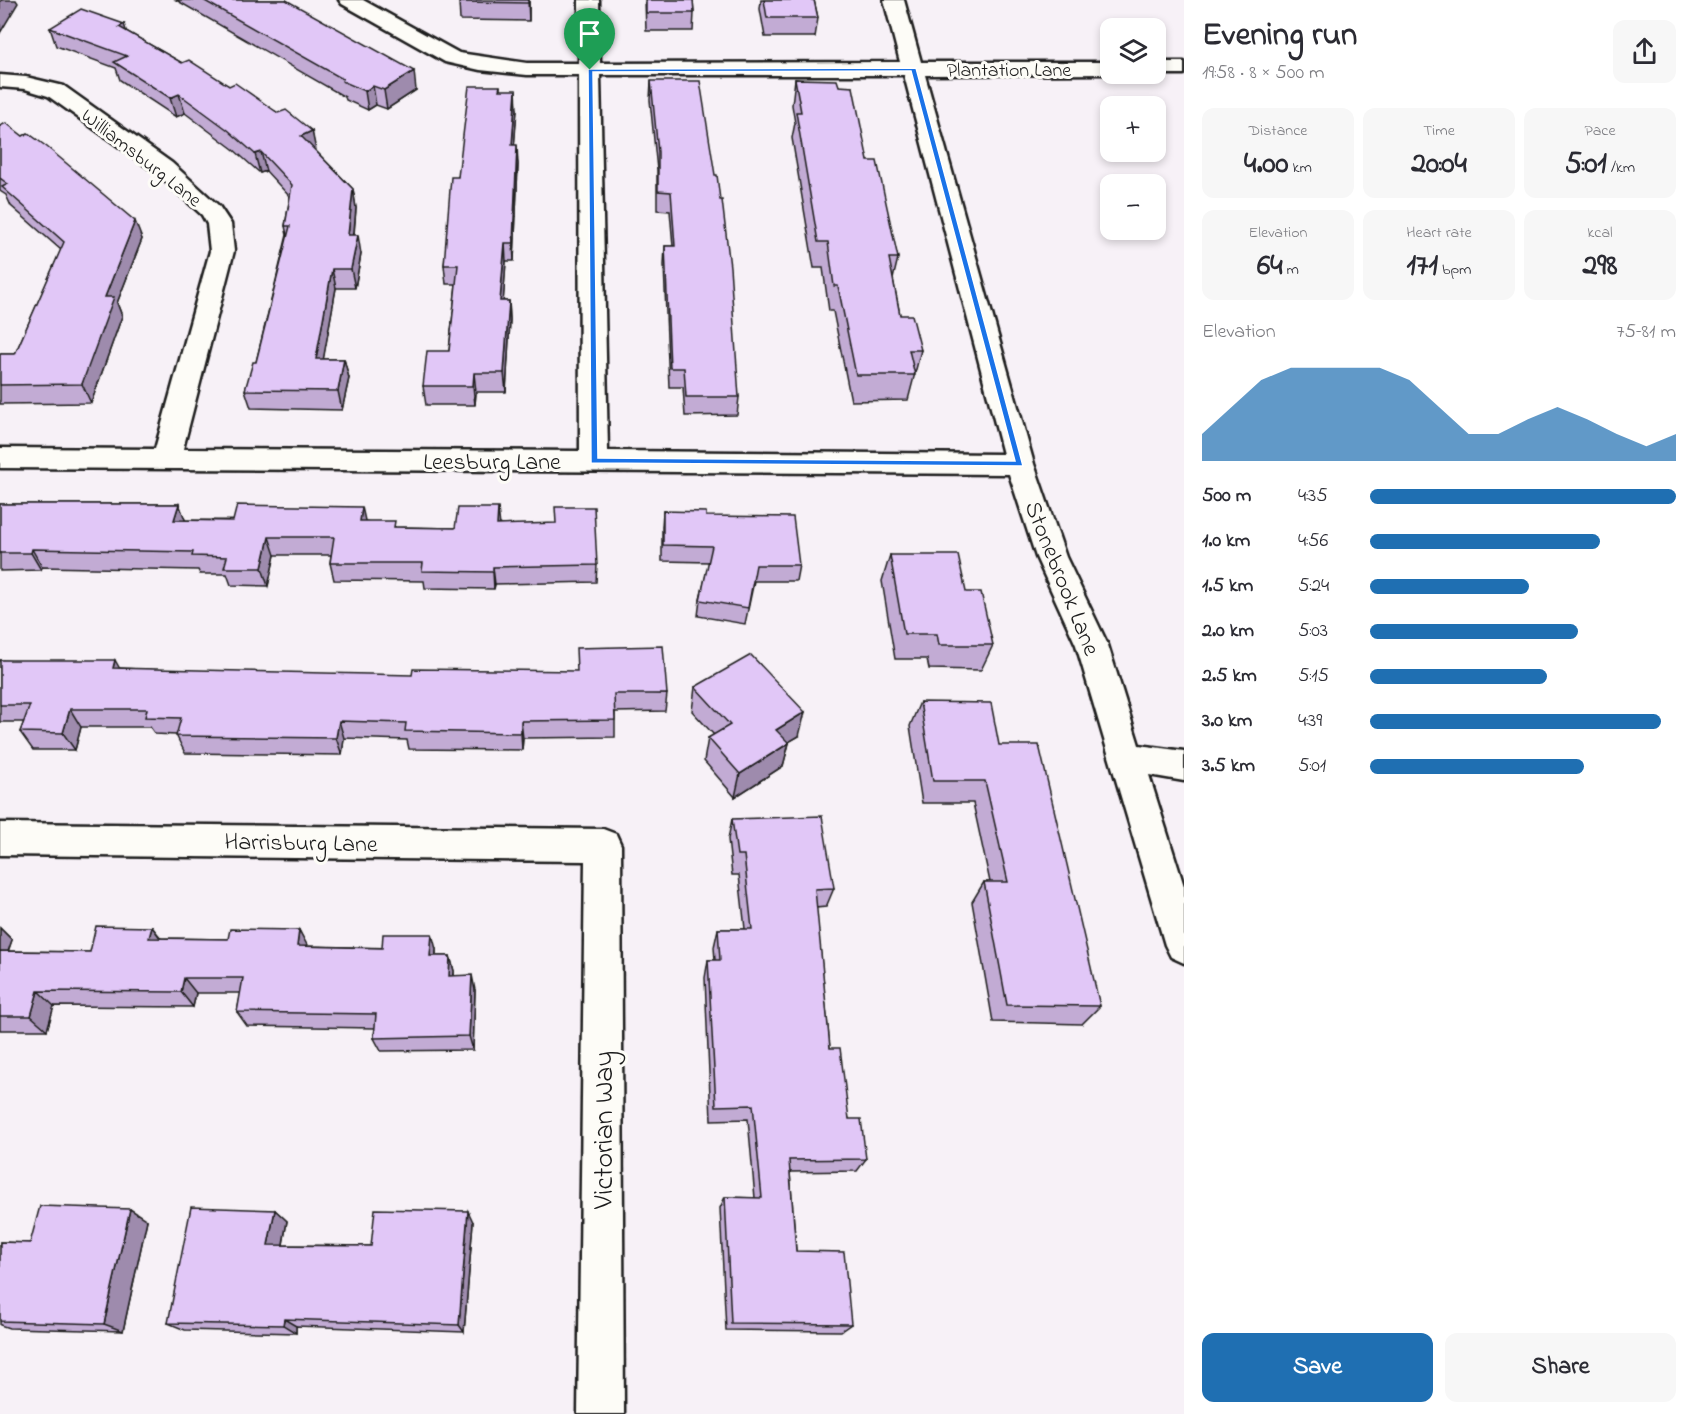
<!DOCTYPE html>
<meta charset="utf-8">
<style>
:root{--surface:#fff;--page:#f7f7f7;--text:#2b2b33;--muted:#7c7c81;--accent:#1f6fb2}
body{margin:0;font-family:"Indie Flower",sans-serif;background:var(--page);color:var(--text);height:100vh;display:flex;flex-direction:column;font-size:22px;white-space:nowrap}
*{box-sizing:border-box;margin:0}
p{font-size:20px;color:var(--muted)}
.icon{flex:none;width:33px;height:33px;fill:none;stroke:currentColor;stroke-width:2;stroke-linecap:round;stroke-linejoin:round}
.map{position:relative;flex:1;overflow:hidden}
.details{display:flex;flex-direction:column;background:var(--surface);width:510px}
.details>*{flex:none}
.tools{position:absolute;left:1100px;top:18px;display:grid;gap:12px}
.tools a{display:grid;place-items:center;width:66px;height:66px;border-radius:12px;background:var(--surface);box-shadow:0 3px 9px #0003;font-size:30px}
.pin{position:absolute;display:grid;place-items:center;width:51px;height:51px;color:#fff;margin:-62px -26px;border-radius:50% 50% 50% 0;rotate:-45deg;box-shadow:0 0 6px #0007}
.pin .icon{rotate:45deg}
.round{display:grid;place-items:center;flex:none;width:63px;height:63px;border-radius:12px;background:var(--page)}
.head{display:flex;align-items:center;justify-content:space-between;height:102px;padding:0 18px}
h1{font-size:33px;font-weight:700;line-height:45px}
.figures{display:grid;grid-template-columns:repeat(3,1fr);gap:9px;height:102px;padding:6px 18px}
.figures div{display:grid;align-content:center;border-radius:12px;background:var(--page);text-align:center}
.figures b{font-size:30px;font-weight:700}
.figures small{font-size:16px;font-weight:400}
.figures p{font-size:16px}
.chart{height:168px;padding:12px 18px}
.chart p{display:flex;justify-content:space-between}
.chart svg{width:100%;height:108px;margin-top:6px;fill:var(--accent);opacity:.7}
.primary-button{display:flex;gap:12px;margin-top:auto;padding:12px 18px}
.primary-button a{flex:1;height:69px;border-radius:12px;background:var(--accent);color:#fff;font-size:24px;font-weight:700;line-height:69px;text-align:center}
.primary-button a+a{background:var(--page);color:var(--text)}
ul{padding:0 18px;list-style:none;font-size:20px}
li{display:grid;grid-template-columns:96px 72px 1fr;align-items:center;height:45px}
li i{height:15px;border-radius:8px;background:var(--accent)}
main{display:flex;flex:1;min-height:0}
.map>svg:first-child{display:block}
.lines{fill:none;stroke-linecap:round;stroke-linejoin:round}
.minor-casing{stroke:#1c1c1c;stroke-width:5}
.minor{fill:#fdfcf7;fill-rule:evenodd}
.wall{fill:#c2abd4;stroke:#1c1c1c;stroke-width:1.5}
.shaded-wall{fill:#9e8bad;stroke:#1c1c1c;stroke-width:1.5}
.building{fill:#e1c7f7;stroke:#1c1c1c;stroke-width:1.5}
.route{fill:#1a73e8;stroke:#fff;stroke-width:1.5;fill-rule:evenodd}
.labels{text-anchor:middle;stroke-width:6;stroke-linejoin:round;paint-order:stroke}
.far-street-label{font-size:20px;fill:#1c1c1c;stroke:#fdfcf7}
.street-label{font-size:24px;fill:#1c1c1c;stroke:#fdfcf7}
.near-street-label{font-size:28px;fill:#1c1c1c;stroke:#fdfcf7}
</style>
<main>
<div class="map">
<svg width="1184" height="1414" viewBox="0 0 1184 1414">
<rect width="100%" height="100%" fill="#f7f1f7"/>
<filter id="ink" filterUnits="userSpaceOnUse"><feTurbulence type="fractalNoise" baseFrequency=".0167" numOctaves="2"/><feDisplacementMap in="SourceGraphic" scale="12" xChannelSelector="R" yChannelSelector="G"/><feConvolveMatrix kernelMatrix="1 2 1 2 8 2 1 2 1" color-interpolation-filters="sRGB"/></filter>
<g filter="url(#ink)">
<g class="lines">
<!-- minor casing -->
<g class="minor-casing">
<g id="minor">
<path d="M339,0H363L459,53L527,63H579V0H599L600,63L900,62L884,0H904L921,62H1110V74H1113H1110L925,75L1034,464L1066,557L1108,645L1139,745L1184,751V781L1149,775L1184,886V963L1171,957L1165,945L1076,645L1036,557L1009,474L0,468V448L155,449L210,251L207,224L202,215L156,173L48,96L25,89L0,87V75L26,77L64,86L172,163L219,206L231,224L234,251L183,449L580,451L579,75H527L480,70L445,62L342,4ZM600,75H904L1003,454L608,451Z"/>
<polygon points="1155,62 1184,62 1184,74 1152,74 1155,74"/>
<polygon points="0,823 603,829 616,834 621,845 624,1414 578,1414 585,861 0,855"/>
</g>
</g>
<!-- minor -->
<use href="#minor" class="minor"/>
</g>
<!-- wall -->
<g class="wall">
<polygon points="176,0 286,0 416,90 387,109 376,105 368,110 346,100 345,97"/>
<polygon points="529,0 529,21 460,20 459,2"/>
<polygon points="645,0 693,0 694,13 693,31 646,31"/>
<polygon points="761,0 814,0 818,18 815,37 765,37 760,9"/>
<polygon points="50,28 126,31 182,63 229,86 312,131 315,150 353,189 356,208 354,235 361,254 355,288 336,288 323,359 344,359 349,378 342,410 251,408 245,390 256,362 287,235 285,226 290,197 266,171 260,173 233,149 185,113 176,117 120,80 116,68 56,46"/>
<polygon points="795,79 839,86 868,161 898,258 893,279 900,315 921,350 908,400 851,401 833,311 829,311 823,268 814,268 792,138 795,123 792,105"/>
<polygon points="651,81 739,397 737,415 685,416 683,387 669,387 664,265 665,246 673,246 670,211 657,210 657,170 650,100"/>
<polygon points="500,86 500,90 517,109 514,145 518,164 514,261 506,261 503,301 509,301 510,320 506,392 476,392 475,405 426,405 423,386 449,351 456,284 446,284 444,265 458,177"/>
<polygon points="0,126 142,239 117,303 122,316 91,403 0,404 0,354 15,354 61,250 11,206 6,195 0,191"/>
<polygon points="0,504 179,504 185,520 365,521 396,527 455,528 500,524 597,565 596,582 495,584 494,589 425,588 424,581 334,580 330,563 331,555 275,555 268,586 231,585 227,574 200,574 198,570 42,567 41,570 0,571"/>
<polygon points="663,511 706,516 799,565 796,581 754,581 745,624 698,616 700,600 709,562 662,561 662,527"/>
<polygon points="890,555 966,592 993,645 981,670 929,669 927,659 895,659 882,581"/>
<polygon points="0,660 119,668 667,694 665,711 615,712 615,737 523,738 522,750 409,749 407,740 344,738 342,755 185,753 176,735 155,734 150,727 81,727 75,750 33,750 20,732 24,722 0,722"/>
<polygon points="695,687 799,736 788,742 789,743 783,766 735,797 704,761 708,738 714,735 692,711"/>
<polygon points="920,702 999,745 1100,1006 1082,1024 993,1022 972,902 984,882 990,882 973,803 922,803 910,726"/>
<polygon points="732,819 834,888 826,907 816,908 830,1048 849,1119 866,1159 857,1171 790,1172 796,1251 851,1324 841,1331 726,1330 720,1208 725,1197 755,1198 748,1119 711,1120 705,978 708,960 715,960 714,947 718,929 745,929 739,875 732,875 728,839"/>
<polygon points="152,927 161,938 228,939 299,930 307,946 436,949 436,956 450,956 454,971 454,975 475,990 473,1050 381,1051 374,1038 375,1028 247,1026 237,1012 241,993 196,993 193,1007 54,1006 47,1030 0,1030 0,928 12,940 8,951 90,952"/>
<polygon points="275,1210 287,1221 283,1245 371,1246 473,1222 464,1332 296,1326 296,1333 185,1330 168,1323"/>
<polygon points="147,1220 123,1331 9,1328 0,1325 0,1242 30,1243"/>
</g>
<!-- shaded-wall -->
<g class="shaded-wall">
<polygon points="1,0 16,0 18,3 0,33 0,2"/>
<polygon points="528,0 529,0 529,21"/>
<polygon points="124,24 130,43 119,27"/>
<polygon points="414,71 416,90 387,109 384,90"/>
<polygon points="373,86 376,105 368,110 365,91"/>
<polygon points="516,90 517,109 513,164 512,145"/>
<polygon points="179,94 185,113 176,117 170,98"/>
<polygon points="312,131 316,150 305,155 301,136"/>
<polygon points="517,145 518,164 514,261 513,243"/>
<polygon points="261,152 266,171 260,173 255,154"/>
<polygon points="353,189 356,208 352,254 348,235"/>
<polygon points="135,221 142,239 117,303 122,316 91,403 82,384 105,297"/>
<polygon points="358,235 361,254 355,288 351,269"/>
<polygon points="505,243 506,261 502,320 500,301"/>
<polygon points="332,269 336,288 320,378 316,359"/>
<polygon points="509,301 510,320 506,392 504,373"/>
<polygon points="344,359 349,378 342,410 338,391"/>
<polygon points="474,373 476,392 475,405 473,386"/>
<polygon points="179,504 186,522 174,520"/>
<polygon points="362,507 366,525 360,521"/>
<polygon points="498,508 500,526 497,525"/>
<polygon points="269,537 275,555 268,586 262,568"/>
<polygon points="32,549 42,567 41,570 31,553"/>
<polygon points="493,567 495,584 494,589 493,572"/>
<polygon points="115,660 125,678 113,668"/>
<polygon points="70,709 81,727 75,750 63,733"/>
<polygon points="805,712 799,736 770,753 776,730"/>
<polygon points="339,721 344,738 342,755 336,738"/>
<polygon points="521,721 523,738 522,750 521,733"/>
<polygon points="789,743 783,766 735,797 740,774"/>
<polygon points="152,927 164,943 149,938"/>
<polygon points="0,928 12,940 3,966 0,963"/>
<polygon points="299,930 307,945 305,962 297,946"/>
<polygon points="432,934 436,949 435,971 430,956"/>
<polygon points="450,956 454,971 453,991 449,976"/>
<polygon points="472,975 475,990 473,1050 469,1036"/>
<polygon points="184,978 196,993 193,1007 181,992"/>
<polygon points="38,991 54,1006 47,1030 31,1016"/>
<polygon points="130,1209 147,1220 123,1331 104,1324"/>
<polygon points="275,1210 287,1221 281,1255 268,1245"/>
<polygon points="468,1211 473,1222 464,1332 459,1325"/>
<polygon points="284,1319 296,1326 296,1333 283,1325"/>
</g>
<!-- building -->
<g class="building">
<polygon points="203,0 286,0 414,71 384,90 373,86 365,91 342,81 343,79"/>
<polygon points="459,0 528,0 528,3 459,2"/>
<polygon points="646,0 693,0 694,13 646,13"/>
<polygon points="764,0 814,0 818,18 767,18"/>
<polygon points="81,9 124,24 119,27 182,63 189,60 229,86 235,83 278,113 286,110 312,131 301,136 353,189 348,235 358,235 351,269 332,269 316,359 344,359 338,391 245,390 253,362 256,362 290,226 285,226 292,185 261,152 255,154 228,130 179,94 170,98 114,62 127,56 50,28"/>
<polygon points="795,79 837,80 839,86 853,87 868,161 877,161 898,258 889,258 900,315 912,315 921,350 909,350 915,375 856,375 838,286 834,286 828,242 818,242 796,112 801,112"/>
<polygon points="651,81 700,81 715,175 717,175 720,200 722,200 730,267 739,397 686,397 684,368 670,368 665,246 675,246 671,192 658,191 658,152"/>
<polygon points="469,86 500,86 499,90 516,90 512,145 517,145 513,243 505,243 500,301 509,301 504,373 474,373 473,386 423,386 427,351 449,351 458,265 444,265 451,177 458,177"/>
<polygon points="6,123 23,136 28,133 47,147 135,221 105,297 114,297 82,384 0,385 0,354 15,354 64,242 2,187 8,184 0,178 0,126"/>
<polygon points="0,504 179,504 174,520 233,521 237,505 362,507 360,521 395,521 394,527 455,528 458,508 498,508 497,525 556,523 555,507 594,507 597,565 493,567 493,572 422,571 423,563 330,563 334,537 269,537 262,568 224,568 227,557 192,556 193,552 32,549 31,553 0,553"/>
<polygon points="663,511 706,512 706,516 793,517 799,565 756,565 748,608 700,600 712,546 663,545"/>
<polygon points="890,555 958,555 966,592 981,592 993,645 939,645 937,634 904,634"/>
<polygon points="663,646 667,694 614,694 615,720 521,721 521,733 405,731 406,723 339,721 336,738 176,736 181,718 145,717 147,709 70,709 63,733 20,732 30,705 0,705 0,660 115,660 113,668 412,675 413,669 577,671 576,648"/>
<polygon points="751,655 805,712 776,730 789,743 740,774 708,738 730,725 695,687"/>
<polygon points="920,702 991,703 999,745 1039,745 1100,1006 1007,1005 984,882 1008,882 985,781 933,781"/>
<polygon points="822,816 834,888 815,889 830,1048 840,1048 849,1119 861,1119 866,1159 789,1160 796,1251 844,1252 851,1324 731,1323 725,1197 762,1198 753,1105 716,1106 708,960 720,960 718,929 752,929 744,855 737,855 732,819"/>
<polygon points="96,926 152,927 149,938 228,939 230,929 299,930 297,946 382,948 383,934 432,934 430,956 450,956 449,976 472,975 469,1036 374,1038 376,1014 237,1012 243,978 184,978 181,992 38,991 31,1016 0,1016 0,951 90,952"/>
<polygon points="40,1206 130,1209 104,1324 0,1321 0,1242 30,1243"/>
<polygon points="191,1207 275,1210 268,1245 371,1246 375,1209 468,1211 459,1325 284,1319 283,1325 168,1323"/>
</g>
</g>
<!-- route -->
<path class="route" d="M916,68L1023,466L591,463L588,69ZM911,71L1015,461L598,458L593,72Z"/>
<g class="labels">
<!-- far-street labels -->
<g class="far-street-label">
<text x="1009" y="76">Plantation Lane</text>
<text transform="translate(142 157) rotate(38)" y="7">Williamsburg Lane</text>
</g>
<!-- street labels -->
<g class="street-label">
<text x="492" y="469">Leesburg Lane</text>
<text transform="translate(1063 578) rotate(68)" y="8">Stonebrook Lane</text>
<text transform="translate(301 842) rotate(1)" y="8">Harrisburg Lane</text>
</g>
<!-- near-street labels -->
<g class="near-street-label">
<text transform="translate(602 1130) rotate(-90)" y="10">Victorian Way</text>
</g>
</g>
</svg>
<div class="tools">
<a><svg class="icon" aria-label="layers" viewBox="0 0 24 24"><path d="M12 4l9 5-9 5-9-5zM3 14l9 5 9-5"/></svg></a>
<a>+</a>
<a>−</a>
</div>
<div class="pin" style="left:590px;top:70px;background:#1e9e55"><svg class="icon" aria-label="arrive" viewBox="0 0 24 24"><path d="M6 21V4h12l-3 4 3 4H6"/></svg></div>
</div>
<section class="details">
<div class="head"><div><h1>Evening run</h1><p>19:58 · 8 × 500 m</p></div><a class="round"><svg class="icon" aria-label="share" viewBox="0 0 24 24"><path d="M12 15V3M7 8l5-5 5 5M5 13v7h14v-7"/></svg></a></div>
<div class="figures">
<div><p>Distance</p><b>4.00<small> km</small></b></div>
<div><p>Time</p><b>20:04</b></div>
<div><p>Pace</p><b>5:01<small> /km</small></b></div>
</div>
<div class="figures">
<div><p>Elevation</p><b>64<small> m</small></b></div>
<div><p>Heart rate</p><b>171<small> bpm</small></b></div>
<div><p>kcal</p><b>298</b></div>
</div>
<div class="chart"><p><span>Elevation</span>75–81 m</p>
<svg viewBox="0 0 160 44" preserveAspectRatio="none"><path d="M0 44V33L10 22L20 11L30 6L40 6L50 6L60 6L70 11L80 22L90 33L100 33L110 27L120 22L130 27L140 33L150 38L160 33V44z"/></svg>
</div>
<ul>
<li><b>500 m</b>4:35<i style="width:100%"></i></li>
<li><b>1.0 km</b>4:56<i style="width:75%"></i></li>
<li><b>1.5 km</b>5:24<i style="width:52%"></i></li>
<li><b>2.0 km</b>5:03<i style="width:68%"></i></li>
<li><b>2.5 km</b>5:15<i style="width:58%"></i></li>
<li><b>3.0 km</b>4:39<i style="width:95%"></i></li>
<li><b>3.5 km</b>5:01<i style="width:70%"></i></li>
</ul>
<div class="primary-button"><a>Save</a><a>Share</a></div>
</section>
</main>
